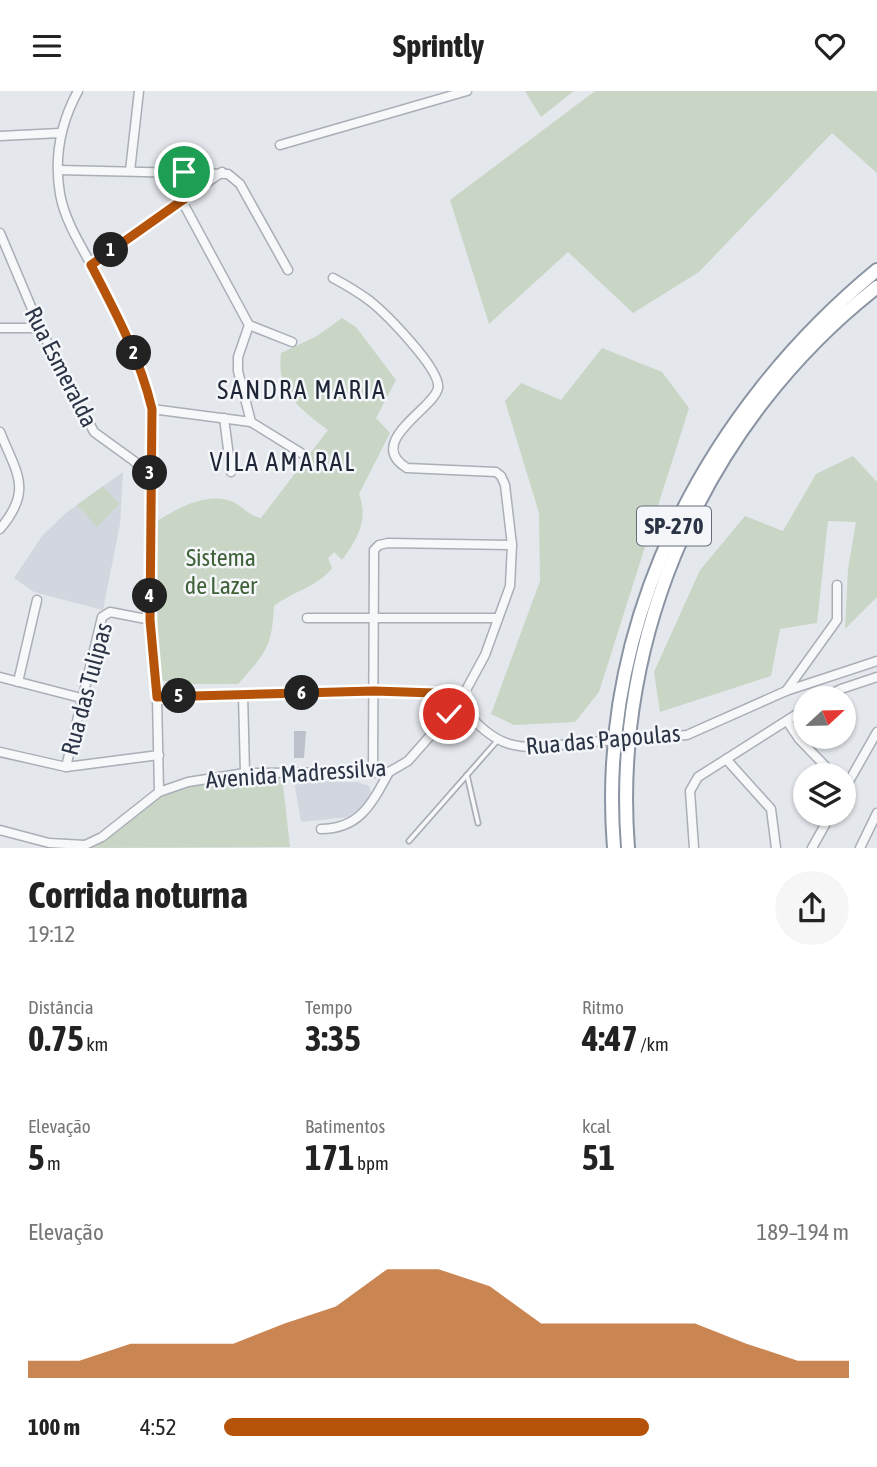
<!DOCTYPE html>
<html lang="pt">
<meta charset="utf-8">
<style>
:root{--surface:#fff;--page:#f6f6f6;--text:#222;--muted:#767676;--accent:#b45309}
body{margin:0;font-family:"Asap Condensed",sans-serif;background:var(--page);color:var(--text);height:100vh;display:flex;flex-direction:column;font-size:26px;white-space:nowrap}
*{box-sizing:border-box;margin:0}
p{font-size:23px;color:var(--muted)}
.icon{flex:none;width:38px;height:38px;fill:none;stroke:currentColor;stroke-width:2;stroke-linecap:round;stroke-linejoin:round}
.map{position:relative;height:757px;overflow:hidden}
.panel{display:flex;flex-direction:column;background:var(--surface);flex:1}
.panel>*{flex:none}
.needle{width:46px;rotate:68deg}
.buttons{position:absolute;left:793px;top:595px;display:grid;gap:14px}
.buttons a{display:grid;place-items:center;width:63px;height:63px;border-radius:50%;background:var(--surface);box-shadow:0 2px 5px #0004;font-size:35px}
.pin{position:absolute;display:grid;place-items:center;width:60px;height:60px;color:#fff;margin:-30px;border:4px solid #fff;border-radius:50%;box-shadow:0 2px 7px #0007}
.km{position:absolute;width:35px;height:35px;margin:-18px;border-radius:50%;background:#222;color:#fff;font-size:19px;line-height:35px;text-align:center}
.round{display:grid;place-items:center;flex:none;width:74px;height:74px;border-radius:37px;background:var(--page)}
.summary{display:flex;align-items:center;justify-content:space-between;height:119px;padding:0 28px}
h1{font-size:38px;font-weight:700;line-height:52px}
.figures{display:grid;grid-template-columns:repeat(3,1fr);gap:10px;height:119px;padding:7px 28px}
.figures div{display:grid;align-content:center}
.figures b{font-size:35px;font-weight:700}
.figures small{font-size:19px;font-weight:400}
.figures p{font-size:19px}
.chart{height:196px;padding:14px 28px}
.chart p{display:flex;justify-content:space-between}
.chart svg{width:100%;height:126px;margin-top:7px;fill:var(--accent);opacity:.7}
ul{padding:0 28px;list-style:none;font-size:23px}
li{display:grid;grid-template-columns:112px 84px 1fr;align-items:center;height:52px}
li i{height:18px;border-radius:9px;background:var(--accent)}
header{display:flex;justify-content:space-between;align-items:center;height:91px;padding:0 28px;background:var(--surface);font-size:32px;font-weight:700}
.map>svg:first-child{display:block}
.built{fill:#d2d6de}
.green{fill:#c9d6c5}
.building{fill:#bbc0ca}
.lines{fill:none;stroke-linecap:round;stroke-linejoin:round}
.service-casing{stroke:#a9aeb7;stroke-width:7}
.minor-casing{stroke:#a9aeb7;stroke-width:11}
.trunk-casing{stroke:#8b94a3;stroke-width:16}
.service{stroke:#f7f8fa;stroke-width:3.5}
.minor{stroke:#f7f8fa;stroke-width:8}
.trunk{stroke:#fff;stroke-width:12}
.minor-bridge-casing{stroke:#a9aeb7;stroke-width:11;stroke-linecap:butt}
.minor-bridge{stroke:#f7f8fa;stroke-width:8}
.route-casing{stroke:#fff;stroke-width:14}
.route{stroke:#b45309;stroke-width:9}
.labels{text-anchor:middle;stroke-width:5;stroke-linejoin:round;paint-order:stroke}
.shield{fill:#f4f6f9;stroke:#676e7b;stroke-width:2}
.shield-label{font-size:23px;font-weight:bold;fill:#2b3445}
.street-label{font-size:24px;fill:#2b3445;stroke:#f4f6f9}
.park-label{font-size:24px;fill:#3f6138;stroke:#f4f6f9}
.neighbourhood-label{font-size:26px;letter-spacing:2px;fill:#1d2536;stroke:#f4f6f9}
</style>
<header><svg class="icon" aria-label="menu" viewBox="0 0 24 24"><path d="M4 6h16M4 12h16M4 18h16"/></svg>Sprintly<svg class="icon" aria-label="heart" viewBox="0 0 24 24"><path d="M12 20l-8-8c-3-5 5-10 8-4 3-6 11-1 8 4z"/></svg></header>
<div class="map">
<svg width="877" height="757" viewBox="0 0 877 757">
<rect width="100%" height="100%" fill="#e4e7ec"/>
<!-- built -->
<g class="built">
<polygon points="123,381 120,433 103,519 34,501 14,487 42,445 66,422"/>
<polygon points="294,690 357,691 369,695 371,701 363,715 348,726 301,731"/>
</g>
<!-- green -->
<g class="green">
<polygon points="525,0 574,0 541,26"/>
<polygon points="595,0 877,0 877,82 832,42 699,181 633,222 568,161 489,233 450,109"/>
<path d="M342,227L356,236L396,289L376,327L390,342L359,403C369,429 357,449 342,469L334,461L328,467L332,477C319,495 292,501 274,515C272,557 265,563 238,593H191L163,590L158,577L157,430C178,417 208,400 233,411C244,416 249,425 261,427L328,339C299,317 276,301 281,262L317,245Z"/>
<polygon points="602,257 662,281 689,317 599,601 575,631 514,634 491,623 540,490 539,422 505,310 521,292 561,309"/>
<polygon points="853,365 877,391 877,506 845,538 848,478 856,431 828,430 817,532 780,538 771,585 660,621 654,581 700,479 745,425 783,440 816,383"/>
<polygon points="103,395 119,413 97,436 77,414"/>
<polygon points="282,685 290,756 86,757 164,700 229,686"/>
</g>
<!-- building -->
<polygon class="building" points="294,640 306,640 304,667 294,667"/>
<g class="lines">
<!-- service casing -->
<g class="service-casing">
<g id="service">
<polyline points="467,684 478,732"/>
<polyline points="409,750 497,650"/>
</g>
</g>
<!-- minor casing -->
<g class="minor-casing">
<g id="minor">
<path d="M78,0C61,31 54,67 60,103C65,131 82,156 95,181C117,225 140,270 152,318L151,529L157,606L159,701"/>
<polyline points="0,45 60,42"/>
<polyline points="280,54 467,0"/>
<polyline points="59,79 228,83 240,93 288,179"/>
<polyline points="130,80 139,0"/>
<polyline points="184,81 193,101"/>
<polyline points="182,110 249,234 292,251"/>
<polyline points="0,142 40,237 94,341 134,370 150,388"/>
<polyline points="91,174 222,81"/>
<polyline points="249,234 238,266 238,280 251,331 301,362"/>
<polyline points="0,237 40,237"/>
<polyline points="152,318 251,331"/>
<polyline points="224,327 231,381"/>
<path d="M0,341C17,383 33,399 0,438"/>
<polyline points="307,527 498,527"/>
<polyline points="0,586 81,607"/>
<polyline points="18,591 37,509"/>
<polyline points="786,600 837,529 837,494"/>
<polyline points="243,603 245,682"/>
<polyline points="157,606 374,600 465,603"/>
<polyline points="823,607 841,598 877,586"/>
<path d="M459,612C503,669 526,656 591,651"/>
<polyline points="787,630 799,648 834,684"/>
<polyline points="657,646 687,644 786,600 877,570"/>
<polyline points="0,661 66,676 159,664"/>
<polyline points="726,668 771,718 776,757"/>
<polyline points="66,676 102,526 110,521 151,529"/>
<polyline points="373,682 374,459 379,454 388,452 512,454"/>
<polyline points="844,699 877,641"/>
<path d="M321,738C360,738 372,712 389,681"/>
<path d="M0,739L49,752L85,754L102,746L159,701L188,691L245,682L389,681L408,670L459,612L485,564L510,495L512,454L505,394L501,385L496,381L407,377C364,351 435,317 438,297C441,278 385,222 370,210C358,201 346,194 333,187"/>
<polyline points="694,757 690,700 698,686 805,618"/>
<polyline points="812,757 831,723"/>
<polyline points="860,757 877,722"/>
</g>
</g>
<!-- trunk casing -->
<g class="trunk-casing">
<g id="trunk">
<path d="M614,757C596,530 706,320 877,179"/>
<path d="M628,757C611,542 707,329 877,196"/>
</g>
</g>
<!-- service -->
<use href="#service" class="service"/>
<!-- minor -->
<use href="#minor" class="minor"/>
<!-- trunk -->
<use href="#trunk" class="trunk"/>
<!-- minor-bridge casing -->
<g class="minor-bridge-casing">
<polyline id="minor-bridge" points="591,651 657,646"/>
</g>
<!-- minor-bridge -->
<use href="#minor-bridge" class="minor-bridge"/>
</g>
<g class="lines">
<!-- route casing -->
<g class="route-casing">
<path id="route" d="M184,81L194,101L91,174C115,220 140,267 152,318L150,529L157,606L374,600L465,603L449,623"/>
</g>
<!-- route -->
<use href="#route" class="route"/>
</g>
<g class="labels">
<!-- shield labels -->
<rect class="shield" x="637" y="415.5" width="74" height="39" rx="5"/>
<g class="shield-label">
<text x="674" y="443">SP-270</text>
</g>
<!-- street labels -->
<g class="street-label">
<text transform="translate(61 276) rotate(63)" y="8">Rua Esmeralda</text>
<text transform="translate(87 598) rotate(-75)" y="8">Rua das Tulipas</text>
<text transform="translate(603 649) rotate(-5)" y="8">Rua das Papoulas</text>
<text transform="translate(296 683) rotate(-4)" y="8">Avenida Madressilva</text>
</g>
<!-- park labels -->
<g class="park-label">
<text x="221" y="475">Sistema<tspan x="221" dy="28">de Lazer</tspan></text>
</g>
<!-- neighbourhood labels -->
<g class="neighbourhood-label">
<text x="302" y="308">SANDRA MARIA</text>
<text x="283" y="380">VILA AMARAL</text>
</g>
</g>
</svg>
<div class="buttons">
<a><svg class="needle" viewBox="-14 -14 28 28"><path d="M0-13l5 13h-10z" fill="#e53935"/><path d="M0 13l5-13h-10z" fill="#767676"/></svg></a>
<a><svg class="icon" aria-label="layers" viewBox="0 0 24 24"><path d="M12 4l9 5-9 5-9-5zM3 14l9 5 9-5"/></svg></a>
</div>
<div class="pin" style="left:184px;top:81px;background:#1e9e55"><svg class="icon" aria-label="arrive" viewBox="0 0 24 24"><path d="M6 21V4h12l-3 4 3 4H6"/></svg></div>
<div class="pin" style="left:449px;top:623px;background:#d93025"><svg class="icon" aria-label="check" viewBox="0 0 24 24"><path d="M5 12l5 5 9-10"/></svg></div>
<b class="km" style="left:111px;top:159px">1</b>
<b class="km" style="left:134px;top:262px">2</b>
<b class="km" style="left:150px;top:382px">3</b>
<b class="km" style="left:150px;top:505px">4</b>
<b class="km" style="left:179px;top:605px">5</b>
<b class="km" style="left:302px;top:602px">6</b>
</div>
<section class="panel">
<div class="summary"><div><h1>Corrida noturna</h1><p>19:12</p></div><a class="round"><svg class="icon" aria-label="share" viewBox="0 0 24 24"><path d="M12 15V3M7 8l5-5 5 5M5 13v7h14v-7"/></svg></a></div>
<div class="figures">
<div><p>Distância</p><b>0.75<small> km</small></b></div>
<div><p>Tempo</p><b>3:35</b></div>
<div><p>Ritmo</p><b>4:47<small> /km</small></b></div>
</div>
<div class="figures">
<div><p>Elevação</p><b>5<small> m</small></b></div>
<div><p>Batimentos</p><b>171<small> bpm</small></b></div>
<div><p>kcal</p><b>51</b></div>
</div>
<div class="chart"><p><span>Elevação</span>189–194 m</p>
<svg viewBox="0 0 160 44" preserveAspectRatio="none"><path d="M0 44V38L10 38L20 32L30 32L40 32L50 25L60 19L70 6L80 6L90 12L100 25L110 25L120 25L130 25L140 32L150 38L160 38V44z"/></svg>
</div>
<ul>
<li><b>100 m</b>4:52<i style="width:68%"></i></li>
</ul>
</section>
